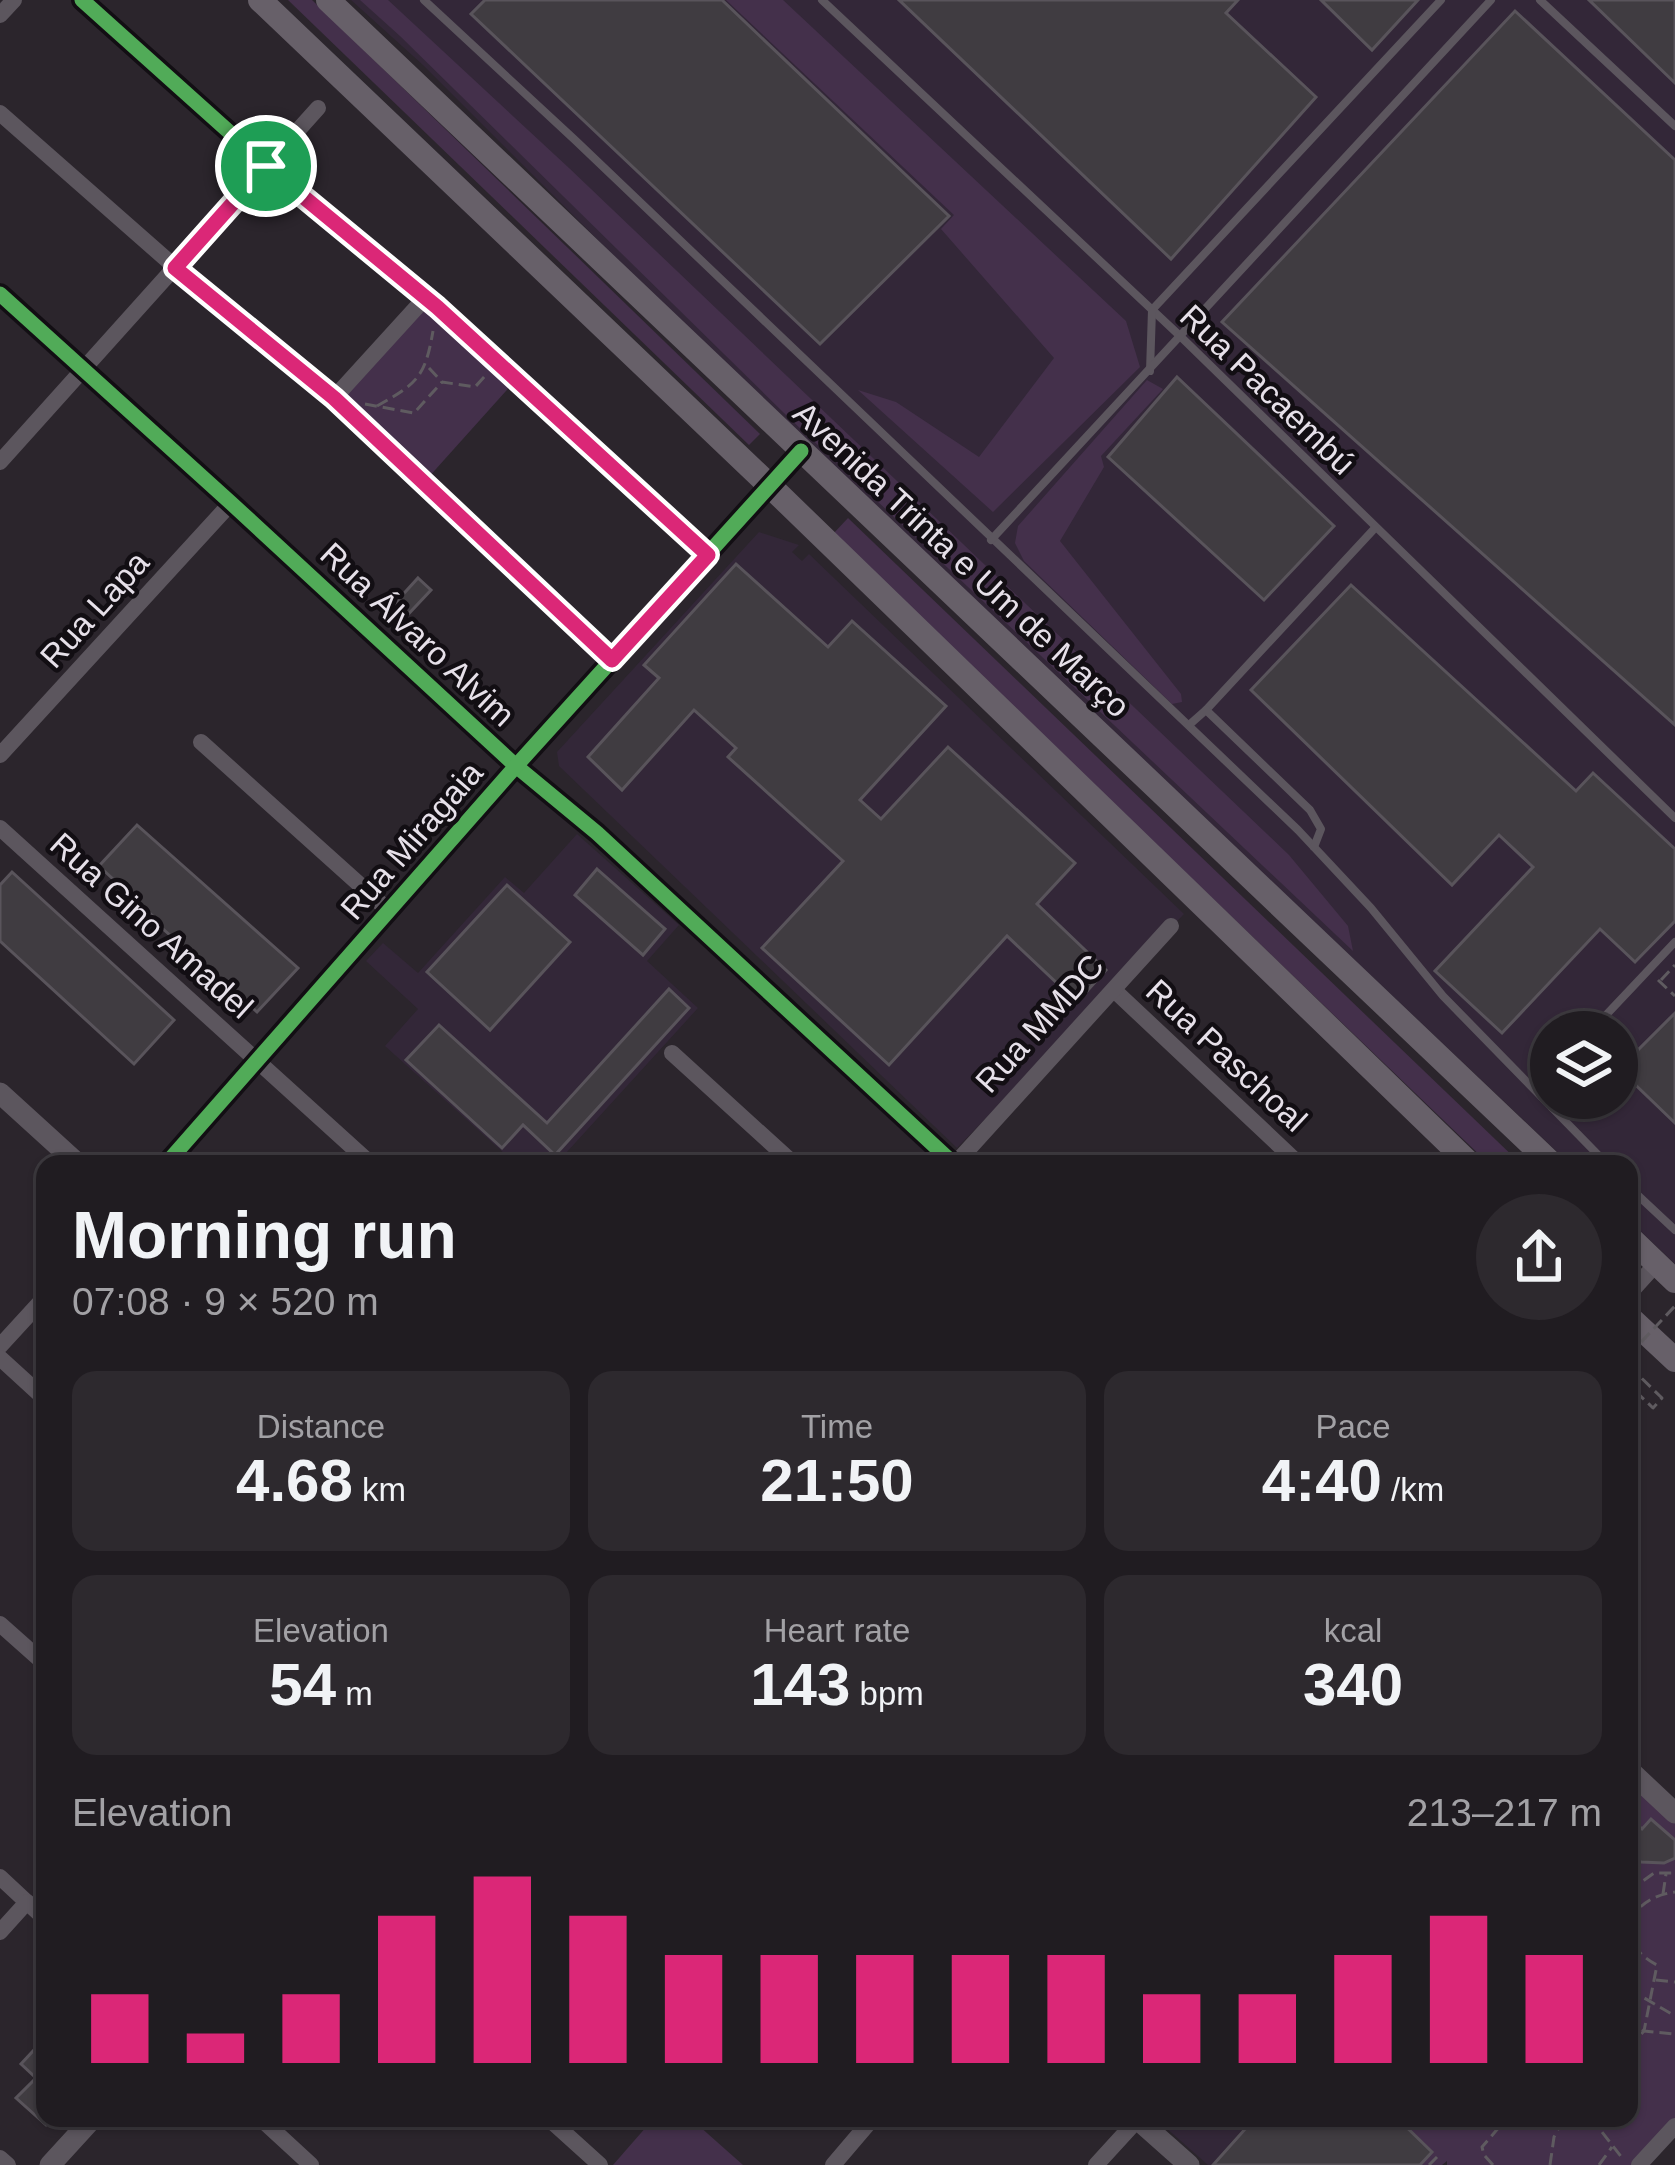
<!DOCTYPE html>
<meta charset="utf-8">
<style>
:root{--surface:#201c21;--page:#2d292e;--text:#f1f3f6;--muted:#a2a1a5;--line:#3d3a3f;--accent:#db2777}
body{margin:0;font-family:Helvetica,sans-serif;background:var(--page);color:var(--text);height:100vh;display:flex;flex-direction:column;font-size:45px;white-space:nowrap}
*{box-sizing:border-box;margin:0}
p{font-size:39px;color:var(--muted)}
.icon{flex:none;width:66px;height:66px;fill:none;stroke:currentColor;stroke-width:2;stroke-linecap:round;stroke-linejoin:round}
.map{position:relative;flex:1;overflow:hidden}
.panel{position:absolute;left:36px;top:1155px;width:1602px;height:972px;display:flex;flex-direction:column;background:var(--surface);border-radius:24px;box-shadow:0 3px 9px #0004,0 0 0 3px var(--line)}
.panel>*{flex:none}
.fabs{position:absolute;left:1530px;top:1011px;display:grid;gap:24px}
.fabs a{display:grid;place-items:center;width:108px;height:108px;border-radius:50%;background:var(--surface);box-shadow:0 3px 9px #0004,0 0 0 3px var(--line);font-size:60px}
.pin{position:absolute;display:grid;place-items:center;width:102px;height:102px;color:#fff;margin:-51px;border:6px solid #fff;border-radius:50%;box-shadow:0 3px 12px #0007}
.round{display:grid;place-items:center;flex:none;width:126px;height:126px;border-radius:63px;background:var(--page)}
.headline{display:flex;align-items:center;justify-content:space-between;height:204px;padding:0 36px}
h1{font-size:66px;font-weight:700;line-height:90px}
.metrics{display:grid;grid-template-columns:repeat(3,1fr);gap:18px;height:204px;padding:12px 36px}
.metrics div{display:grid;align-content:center;border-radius:24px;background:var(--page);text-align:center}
.metrics b{font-size:60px;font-weight:700}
.metrics small{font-size:33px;font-weight:400}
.metrics p{font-size:33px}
.chart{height:336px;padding:24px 36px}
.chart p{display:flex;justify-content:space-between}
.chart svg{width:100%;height:216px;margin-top:12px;stroke:var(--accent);stroke-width:6}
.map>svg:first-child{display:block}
.built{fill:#332738;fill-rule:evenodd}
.green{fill:#44304b}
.building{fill:#403c41;stroke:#59545b;stroke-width:3}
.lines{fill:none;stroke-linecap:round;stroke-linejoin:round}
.path{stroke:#5f5b60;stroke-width:3;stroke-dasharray:12 6;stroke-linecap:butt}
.service{stroke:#5c565e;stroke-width:8}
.minor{stroke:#5c565e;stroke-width:16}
.tertiary{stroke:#5c565e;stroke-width:21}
.primary{stroke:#676069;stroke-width:24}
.path-bridge{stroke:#5f5b60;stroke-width:3;stroke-dasharray:12 6;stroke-linecap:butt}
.cycleway-casing{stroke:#120e13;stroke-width:22}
.cycleway{stroke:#51ab58;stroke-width:15}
.route-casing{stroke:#fff;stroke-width:24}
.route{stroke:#db2777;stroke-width:15}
.labels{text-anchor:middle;stroke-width:9;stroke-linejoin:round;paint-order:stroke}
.street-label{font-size:33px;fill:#e6e0e9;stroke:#120e13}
</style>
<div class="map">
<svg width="1675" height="2165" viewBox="0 0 1675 2165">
<rect width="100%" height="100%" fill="#2b252c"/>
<!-- built -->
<g class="built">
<path d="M351,0H1675V1264L1629,1220V1164H1570L661,303L423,65ZM1551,1032H1617V1098H1551Z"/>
<polygon points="759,532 799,545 792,552 802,561 809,554 1184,914 957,1148 559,766 557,752"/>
<polygon points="577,834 679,925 647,961 698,1008 556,1164 516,1164 385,1046 418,1009 366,961 383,943 418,973 505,877 524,893"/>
<polygon points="1155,2118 1253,2118 1211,2165 1208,2165"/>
</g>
<!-- green -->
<g class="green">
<polygon points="288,0 312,0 760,434 749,445"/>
<polygon points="360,0 388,0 569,168 1289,855 1348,926 1353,951 784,413 400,36"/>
<polygon points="726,0 783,0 1126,321 1140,367 993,512 858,390 896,402 979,457 1054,358 941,229 954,215"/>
<polygon points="426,302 515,381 427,479 338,397"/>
<polygon points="1147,380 1163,389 1101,456 1104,467 1060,541 1181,694 1182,702 1172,704 1024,561 1015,543 1018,526"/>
<polygon points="848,518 1521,1164 1489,1164 833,534"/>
<polygon points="1629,1777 1675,1818 1675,2122 1635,2165 1447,2165 1447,2161 1442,2165 1269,2165 1311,2118 1629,2118"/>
<polygon points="654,2118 690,2118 743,2165 613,2165"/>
</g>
<!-- building -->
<g class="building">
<polygon points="485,0 722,0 949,216 820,344 471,14"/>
<polygon points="899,0 1238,0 1226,13 1316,97 1171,259"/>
<polygon points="1321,0 1418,0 1372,50"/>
<polygon points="1589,0 1675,0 1675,83"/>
<polygon points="1515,11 1675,160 1675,725 1222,322"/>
<polygon points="1177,377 1334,526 1264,600 1108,457"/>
<polygon points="736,564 828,647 852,621 946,706 860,800 881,819 948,747 1075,863 1037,904 1106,970 1077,1002 1007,936 889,1065 762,948 843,861 728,757 736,748 694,710 622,790 588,757 659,678 644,665"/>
<polygon points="418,578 431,590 399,624 387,612"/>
<polygon points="1351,585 1576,791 1593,773 1675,849 1675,921 1635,962 1600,929 1502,1033 1435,971 1533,867 1499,835 1452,885 1251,690"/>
<polygon points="137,825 298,968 257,1012 154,921 156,919 99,866"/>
<polygon points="597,869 665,929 643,955 575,895"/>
<polygon points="12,872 174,1020 134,1064 0,941 0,885"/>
<polygon points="507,885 570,942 490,1030 427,972"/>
<polygon points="669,989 689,1008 555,1155 523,1125 502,1148 406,1060 439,1025 547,1123"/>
<polygon points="1675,1013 1675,1123 1619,1069"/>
<polygon points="1629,1818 1642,1829 1651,1819 1675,1840 1675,1858 1664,1863 1641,1862 1629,1854"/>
<polygon points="45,2038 45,2124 16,2098 36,2078 21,2064"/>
<polygon points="1255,2118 1397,2118 1432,2152 1420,2165 1213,2165"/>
</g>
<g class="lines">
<!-- path -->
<g class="path">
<polyline points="429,368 442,382 475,387 485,376"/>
<polyline points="365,404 414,413 442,382"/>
<path d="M377,406C418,383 425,377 433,331"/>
<polyline points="1658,980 1675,996"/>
<polyline points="1661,980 1675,965"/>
<polyline points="1629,1366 1662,1398 1653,1408 1629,1385"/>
<polyline points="1629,1891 1654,1873 1675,1873"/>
<polyline points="1663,1894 1666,1874"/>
<polyline points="1656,1980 1675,1982"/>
<polyline points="1629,1989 1675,2016"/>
<polyline points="1629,2017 1644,2031 1675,2034"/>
<path d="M1629,2047L1644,2031L1657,1965C1611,1941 1628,1898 1675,1892"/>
<polyline points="1591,2118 1623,2159"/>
<polyline points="1429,2165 1437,2157"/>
<polyline points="1493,2165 1484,2155 1482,2147 1507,2118"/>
<polyline points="1550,2165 1554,2137 1564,2118"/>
<polyline points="1599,2165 1612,2147"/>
</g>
<!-- service -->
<g class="service">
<polyline points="424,0 575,140 1298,830 1371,908 1443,996 1607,1164"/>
<polyline points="822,0 1179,335 1675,818"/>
<polyline points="1540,0 1675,126"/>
<polyline points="1150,371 1152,310 1441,0"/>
<polyline points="991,540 1491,0"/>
<polyline points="1206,710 1375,528"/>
<polyline points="1189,725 1206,710 1310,810 1321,829 1314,847"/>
<polyline points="1590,1032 1675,942"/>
<polyline points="1536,1089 1551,1074"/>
<polyline points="1629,1187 1675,1230"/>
</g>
<!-- minor -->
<g class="minor">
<polyline points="82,0 266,165 437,307 708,555"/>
<polyline points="0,15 14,0"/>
<polyline points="0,113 175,267 334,398 612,660"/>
<polyline points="334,398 426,297"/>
<polyline points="0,462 318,108"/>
<polyline points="201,742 389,911"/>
<polyline points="0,755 231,503"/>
<polyline points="0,828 371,1164"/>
<polyline points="1114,990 1299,1164"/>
<polyline points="672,1053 794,1164"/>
<polyline points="166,1164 516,766 801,451"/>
<polyline points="955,1164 1171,926"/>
<polyline points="1629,1294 1657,1263"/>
<polyline points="0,1346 45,1297"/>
<polyline points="0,1358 45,1399"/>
<polyline points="0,1624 45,1664"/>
<polyline points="0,1877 45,1919"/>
<polyline points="0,1932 27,1902"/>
<polyline points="260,2118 311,2165"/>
<polyline points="548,2118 600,2165"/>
<polyline points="0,2158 8,2165"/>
<polyline points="833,2165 873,2118"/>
<polyline points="1096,2165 1138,2119"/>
<polyline points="1639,2165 1675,2126"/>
</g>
<!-- tertiary -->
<g class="tertiary">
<polyline points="0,294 231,503 516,766 597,833 954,1164"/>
<polyline points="0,1093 78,1164"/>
<polyline points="1629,1770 1675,1813"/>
<polyline points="1136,2118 1189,2165"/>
<polyline points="50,2165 93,2118"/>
</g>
<!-- primary -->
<g class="primary">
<polyline points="260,0 770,486 1470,1164"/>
<polyline points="328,0 1552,1164"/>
<polyline points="1629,1237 1675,1281"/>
<polyline points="1629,1317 1675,1360"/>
</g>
<!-- path-bridge -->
<polyline class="path-bridge" points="1629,1355 1675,1306"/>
<!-- cycleway casing -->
<g class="cycleway-casing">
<g id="cycleway">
<polyline points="82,0 266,165 437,307 708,555"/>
<polyline points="0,294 231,503 516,766 597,833 954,1164"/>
<polyline points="166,1164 516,766 801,451"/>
</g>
</g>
<!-- cycleway -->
<use href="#cycleway" class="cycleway"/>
</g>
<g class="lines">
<!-- route casing -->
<g class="route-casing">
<polygon id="route" points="266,166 437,307 708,555 612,660 334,398 175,268"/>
</g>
<!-- route -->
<use href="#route" class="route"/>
</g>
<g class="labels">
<!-- street labels -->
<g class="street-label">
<text transform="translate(1268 389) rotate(44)" y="12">Rua Pacaembú</text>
<text transform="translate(962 559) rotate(43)" y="12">Avenida Trinta e Um de Março</text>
<text transform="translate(94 609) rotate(-48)" y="12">Rua Lapa</text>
<text transform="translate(418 634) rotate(43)" y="12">Rua Álvaro Alvim</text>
<text transform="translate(411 840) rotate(-49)" y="12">Rua Miragaia</text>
<text transform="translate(152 925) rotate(42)" y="12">Rua Gino Amadel</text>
<text transform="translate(1039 1023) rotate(-48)" y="12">Rua MMDC</text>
<text transform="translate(1227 1055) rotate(43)" y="12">Rua Paschoal</text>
</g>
</g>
</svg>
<div class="fabs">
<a><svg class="icon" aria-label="layers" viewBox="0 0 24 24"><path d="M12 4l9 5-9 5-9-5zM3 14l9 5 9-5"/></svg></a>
</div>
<div class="pin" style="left:266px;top:166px;background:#1e9e55"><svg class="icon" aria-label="arrive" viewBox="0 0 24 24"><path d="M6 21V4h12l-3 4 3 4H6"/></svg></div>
<section class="panel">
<div class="headline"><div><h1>Morning run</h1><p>07:08 · 9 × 520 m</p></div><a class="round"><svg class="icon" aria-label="share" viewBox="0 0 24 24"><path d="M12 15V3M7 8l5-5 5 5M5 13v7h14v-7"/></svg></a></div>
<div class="metrics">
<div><p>Distance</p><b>4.68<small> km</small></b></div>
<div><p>Time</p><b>21:50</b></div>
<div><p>Pace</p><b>4:40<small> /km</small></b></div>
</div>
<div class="metrics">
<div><p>Elevation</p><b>54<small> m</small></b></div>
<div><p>Heart rate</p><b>143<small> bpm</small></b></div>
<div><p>kcal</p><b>340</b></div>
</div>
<div class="chart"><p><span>Elevation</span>213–217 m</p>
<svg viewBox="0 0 160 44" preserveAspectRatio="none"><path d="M5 44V30M15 44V38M25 44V30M35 44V14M45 44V6M55 44V14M65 44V22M75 44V22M85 44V22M95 44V22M105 44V22M115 44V30M125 44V30M135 44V22M145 44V14M155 44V22"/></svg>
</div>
</section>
</div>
